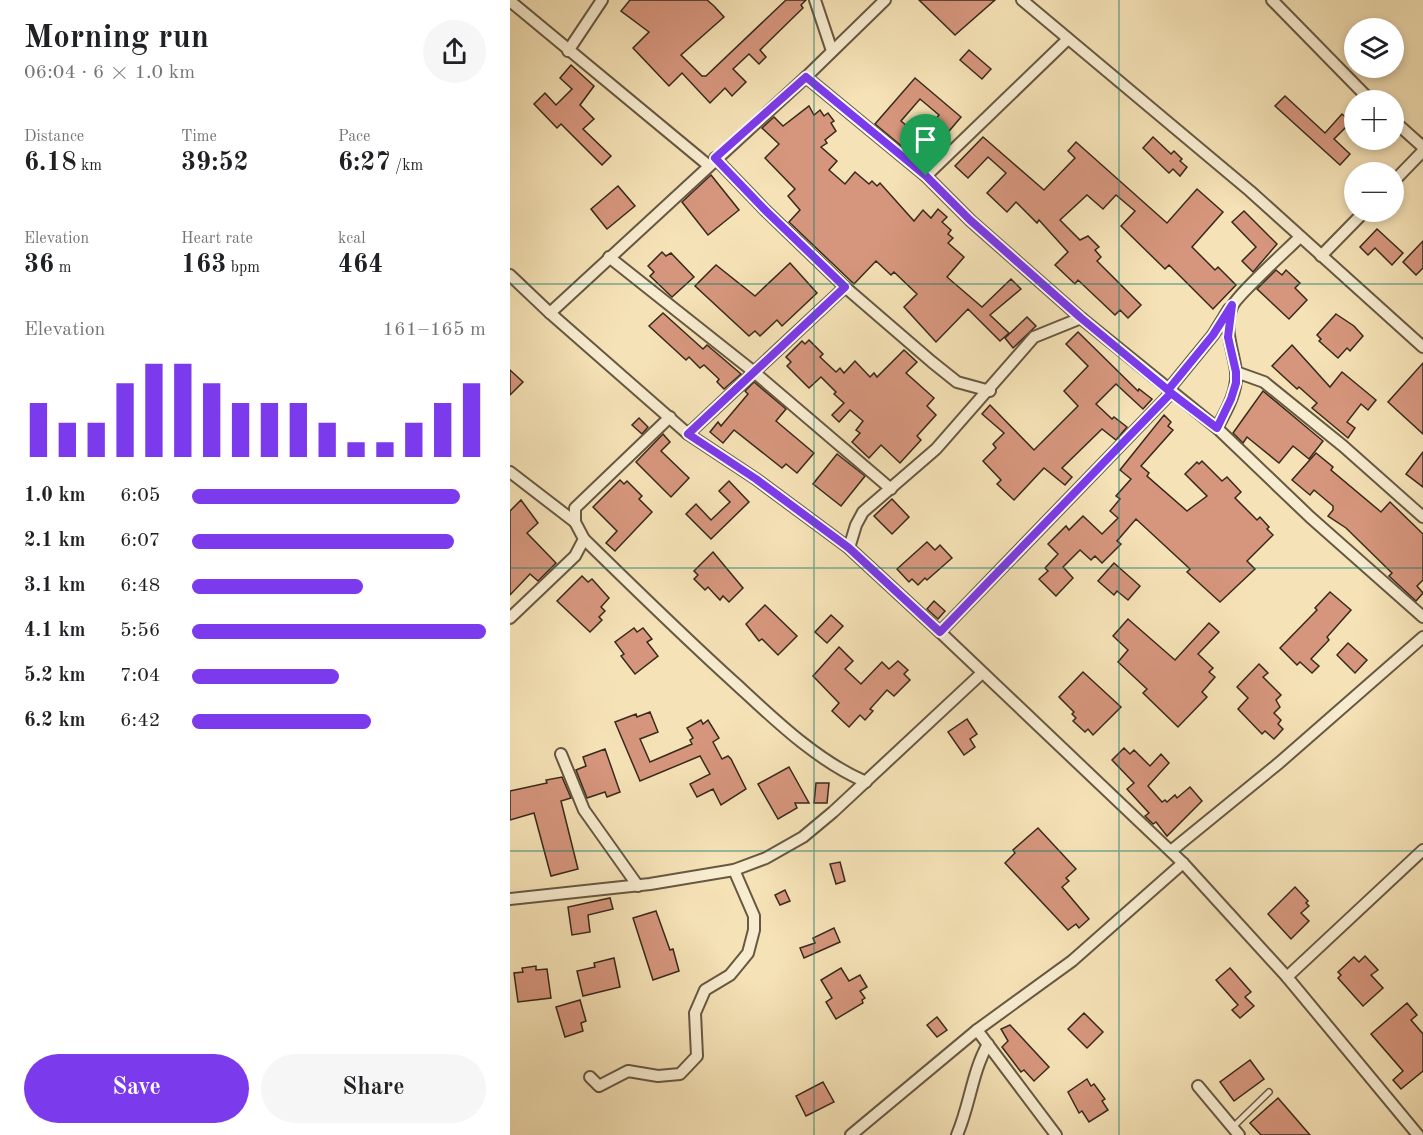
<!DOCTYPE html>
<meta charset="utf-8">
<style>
:root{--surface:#fff;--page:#f6f6f6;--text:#202124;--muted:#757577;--accent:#7c3aed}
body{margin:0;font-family:"Old Standard TT",serif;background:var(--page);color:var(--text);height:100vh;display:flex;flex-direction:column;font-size:22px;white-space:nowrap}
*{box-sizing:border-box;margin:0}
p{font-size:20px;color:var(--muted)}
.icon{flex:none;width:33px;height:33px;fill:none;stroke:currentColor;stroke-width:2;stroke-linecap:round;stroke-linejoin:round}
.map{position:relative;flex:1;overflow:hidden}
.side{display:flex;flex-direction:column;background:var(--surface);width:510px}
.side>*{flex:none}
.fabs{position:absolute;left:834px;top:18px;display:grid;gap:12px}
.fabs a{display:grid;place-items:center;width:60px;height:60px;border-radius:50%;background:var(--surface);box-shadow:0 3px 9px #0003;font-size:30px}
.pin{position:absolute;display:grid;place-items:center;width:51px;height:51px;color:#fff;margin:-62px -26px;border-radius:50% 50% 50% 0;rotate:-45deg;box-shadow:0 0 6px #0007}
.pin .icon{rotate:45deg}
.round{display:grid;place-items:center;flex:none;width:63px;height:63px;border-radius:32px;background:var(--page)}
.headline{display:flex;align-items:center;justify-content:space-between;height:102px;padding:0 24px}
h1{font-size:33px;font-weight:600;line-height:45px}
.stats{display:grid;grid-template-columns:repeat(3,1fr);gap:9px;height:102px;padding:6px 24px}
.stats div{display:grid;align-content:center}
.stats b{font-size:26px;font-weight:600}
.stats small{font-size:16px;font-weight:400}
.stats p{font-size:16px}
.chart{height:168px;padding:12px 24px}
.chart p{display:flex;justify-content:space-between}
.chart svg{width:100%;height:108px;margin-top:6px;stroke:var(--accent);stroke-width:6}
.primary-button{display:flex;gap:12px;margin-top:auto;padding:12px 24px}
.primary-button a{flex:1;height:69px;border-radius:36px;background:var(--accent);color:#fff;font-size:24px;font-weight:600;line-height:69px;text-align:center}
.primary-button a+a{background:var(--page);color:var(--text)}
ul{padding:0 24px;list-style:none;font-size:20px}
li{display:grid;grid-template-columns:96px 72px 1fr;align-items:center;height:45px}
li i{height:15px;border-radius:8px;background:var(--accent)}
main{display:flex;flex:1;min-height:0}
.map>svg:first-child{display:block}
.building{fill:#d6967d;stroke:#382a1c;stroke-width:1.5;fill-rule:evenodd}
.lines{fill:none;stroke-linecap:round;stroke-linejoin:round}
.service-casing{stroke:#675842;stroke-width:8}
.minor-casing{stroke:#675842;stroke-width:14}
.service{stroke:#f8ecd0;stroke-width:5}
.minor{stroke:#f8ecd0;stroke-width:10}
.route-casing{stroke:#fff;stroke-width:12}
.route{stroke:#7c3aed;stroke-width:8}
.grid{fill:none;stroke:#0f766e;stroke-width:1.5;stroke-opacity:0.55}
</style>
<main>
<section class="side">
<div class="headline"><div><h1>Morning run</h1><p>06:04 · 6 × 1.0 km</p></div><a class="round"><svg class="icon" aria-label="share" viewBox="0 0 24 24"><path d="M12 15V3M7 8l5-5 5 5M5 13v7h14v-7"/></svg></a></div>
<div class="stats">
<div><p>Distance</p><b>6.18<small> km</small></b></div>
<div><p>Time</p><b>39:52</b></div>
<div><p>Pace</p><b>6:27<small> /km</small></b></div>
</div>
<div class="stats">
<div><p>Elevation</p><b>36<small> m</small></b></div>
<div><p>Heart rate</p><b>163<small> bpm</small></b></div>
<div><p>kcal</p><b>464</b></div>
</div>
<div class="chart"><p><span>Elevation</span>161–165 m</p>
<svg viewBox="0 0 160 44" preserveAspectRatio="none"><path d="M5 44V22M15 44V30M25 44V30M35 44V14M45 44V6M55 44V6M65 44V14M75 44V22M85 44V22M95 44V22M105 44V30M115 44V38M125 44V38M135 44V30M145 44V22M155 44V14"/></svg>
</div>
<ul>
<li><b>1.0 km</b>6:05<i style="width:91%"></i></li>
<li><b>2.1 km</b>6:07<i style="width:89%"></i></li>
<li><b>3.1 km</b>6:48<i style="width:58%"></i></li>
<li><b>4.1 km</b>5:56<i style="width:100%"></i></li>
<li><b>5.2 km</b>7:04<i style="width:50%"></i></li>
<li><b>6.2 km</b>6:42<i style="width:61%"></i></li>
</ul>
<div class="primary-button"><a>Save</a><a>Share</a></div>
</section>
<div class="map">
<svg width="913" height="1135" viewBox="0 0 913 1135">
<rect width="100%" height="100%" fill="#f5e2b6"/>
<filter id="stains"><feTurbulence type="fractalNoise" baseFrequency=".00333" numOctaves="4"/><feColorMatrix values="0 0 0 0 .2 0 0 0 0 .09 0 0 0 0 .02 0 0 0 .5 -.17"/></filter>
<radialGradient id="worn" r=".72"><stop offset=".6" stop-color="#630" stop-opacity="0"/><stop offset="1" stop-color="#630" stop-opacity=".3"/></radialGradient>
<!-- building -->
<g class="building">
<polygon points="120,0 197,0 204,6 214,17 171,55 192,76 196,76 276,0 296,0 291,5 293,8 250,50 256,57 249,64 239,54 223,69 236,82 222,96 215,88 200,103 172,73 159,86 123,48 139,32 111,11"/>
<polygon points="409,0 485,0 445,35"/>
<polygon points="459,50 481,69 472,79 450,60"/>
<polygon points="61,65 84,86 70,105 84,119 73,129 101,156 92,165 51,124 47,128 24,104 35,93 46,105 62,89 50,78"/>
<path d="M405,78L451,117L412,163L365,124ZM410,99L429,115L410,137L391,121Z"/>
<polygon points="775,96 815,133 832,114 841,122 824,139 840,154 830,165 765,106"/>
<polygon points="299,106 304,115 310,110 314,116 318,113 324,121 321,123 326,131 315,140 317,143 311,147 327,161 319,170 335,184 345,172 359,184 362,181 367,186 370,183 404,221 413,210 421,218 428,209 437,217 432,222 441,230 438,234 443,238 438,243 454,257 437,277 472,307 501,279 511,289 480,315 499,333 490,341 458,309 426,342 394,307 407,294 384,272 381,275 366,261 344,284 279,222 290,210 278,196 285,189 255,158 269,144 252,128 264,117 273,126"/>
<polygon points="473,137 534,190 565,158 558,151 566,142 657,223 687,189 713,212 682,247 705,270 708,267 726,285 703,309 659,265 655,269 611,226 625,211 606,195 593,209 577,195 550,220 570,240 578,236 589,247 585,250 591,257 587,261 631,305 618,318 610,310 605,315 568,280 565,284 545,265 558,252 529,220 527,223 506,202 497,212 477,193 496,173 478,157 458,178 445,166"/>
<polygon points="643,137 661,154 664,151 672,159 670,161 677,167 670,176 663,169 659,173 633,148"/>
<polygon points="201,175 229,210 198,235 172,202"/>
<polygon points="108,186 125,206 97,229 81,209"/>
<polygon points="734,211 767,244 743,272 732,261 746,247 722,222"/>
<polygon points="867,229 893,253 882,265 865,248 858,255 850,247"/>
<polygon points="913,241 913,268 906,275 893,262"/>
<polygon points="152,252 156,256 161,253 184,277 162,297 140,276 144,272 138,266"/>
<polygon points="280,263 307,293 272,326 267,320 250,336 245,331 239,336 185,286 206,265 245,296"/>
<polygon points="766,270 772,275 776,270 790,283 785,288 797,300 779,319 747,289"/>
<polygon points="153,313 193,349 197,345 231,374 214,389 207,382 209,379 194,365 190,368 179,357 176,360 139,326"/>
<polygon points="826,314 844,326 853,336 840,351 837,348 828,358 809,341 811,339 807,335"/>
<polygon points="517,317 526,326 503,348 495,338"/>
<polygon points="568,332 628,391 629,389 642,399 633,409 606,384 586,404 602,419 604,417 617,427 606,440 592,429 552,468 562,477 555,485 534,468 504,500 487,484 491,480 473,461 486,448 483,444 494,433 472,414 480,405 524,450 568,406 554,391 578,366 556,344"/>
<polygon points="299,340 313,354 310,357 326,372 330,368 334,373 345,361 360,377 364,373 367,377 394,350 407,362 396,373 424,398 417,406 426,415 407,436 411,440 390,463 371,445 359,458 342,442 350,433 346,430 353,421 340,410 329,422 322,415 334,403 324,394 326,392 311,377 299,388 277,366 281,362 276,357 292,341 295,344"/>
<polygon points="782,345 820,387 832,372 866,400 858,410 851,404 837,422 845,428 838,438 802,408 807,403 789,387 787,389 762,366"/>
<polygon points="913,363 913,434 878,402"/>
<polygon points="0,370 13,382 0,395"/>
<polygon points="244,382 276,409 266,421 304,453 287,473 276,464 272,468 224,430 213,443 200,432 208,422 211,426 238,394 235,391"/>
<polygon points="753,391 813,441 799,459 783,446 769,463 737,437 733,443 723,433"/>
<polygon points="654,415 661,422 658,426 663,430 631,466 639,473 637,476 677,511 697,496 675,474 687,462 689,464 692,461 712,481 717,477 731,492 725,498 747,520 750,517 759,527 757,529 763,535 737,561 745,569 710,602 677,572 680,569 626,519 607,541 611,544 592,563 585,556 581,560 570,550 553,567 563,578 546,596 529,579 538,571 535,568 548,554 538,544 556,526 559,530 573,516 592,534 608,518 600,511 610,499 606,496 621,479 610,470"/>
<polygon points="129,418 138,427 132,434 122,425"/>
<polygon points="153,434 160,442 151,451 179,478 161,497 126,462"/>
<polygon points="913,452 913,487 896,474"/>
<polygon points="806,453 823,467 821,470 871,512 880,502 913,534 913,580 907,586 913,593 906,601 879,576 882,573 836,528 818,516 823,510 823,506 804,490 800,495 782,480"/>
<polygon points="327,454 355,476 331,506 303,484"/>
<polygon points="110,480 114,484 117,481 132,496 129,499 142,512 105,551 96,543 107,531 83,507"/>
<polygon points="219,481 239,502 201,539 176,514 186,504 201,520 220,502 209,491"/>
<polygon points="382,499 399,517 382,534 364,516"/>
<polygon points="11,500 28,523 17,533 46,563 28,581 20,574 0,595 0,511"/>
<polygon points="417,542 425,550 430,545 442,558 417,580 415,578 408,585 402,579 399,582 387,569"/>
<polygon points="203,552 233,588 219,602 213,596 210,600 198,587 195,590 184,579 188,575 184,571"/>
<polygon points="604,563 630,586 618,600 607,591 604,595 588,581"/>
<polygon points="72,576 78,582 82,579 99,598 91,607 95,611 89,617 92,620 80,632 47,601"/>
<polygon points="820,592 841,610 817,637 819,640 801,659 809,666 802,673 790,662 787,665 770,648 807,610 805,608"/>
<polygon points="424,601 435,611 428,619 417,609"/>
<polygon points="255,605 287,636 268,655 252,639 249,641 236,624"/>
<polygon points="321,615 333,626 317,643 305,632"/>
<polygon points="618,619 665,660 699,623 709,632 688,654 703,668 699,672 705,677 692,692 697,697 668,727 633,693 637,689 608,662 618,650 603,636"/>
<polygon points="124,628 127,632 133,628 142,639 137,642 148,656 125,674 111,656 114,654 105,642"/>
<polygon points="838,643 857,660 845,673 827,655"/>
<polygon points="329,647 343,661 335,669 351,684 372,662 379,669 388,661 398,670 394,674 400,680 384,696 377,690 360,709 363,711 355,720 350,715 339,727 322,711 329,703 303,676"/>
<polygon points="749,664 758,673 753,677 771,695 766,700 770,707 764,713 771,720 768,724 773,729 764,739 755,731 752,734 728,709 738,698 727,687"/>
<polygon points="573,672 611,707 583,735 578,729 575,732 563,721 566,718 562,714 564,712 549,697"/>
<polygon points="140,712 148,732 130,739 140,762 182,744 180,740 183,738 177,728 191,720 193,724 198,720 209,738 203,742 212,759 218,756 221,759 236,789 211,805 203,789 187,797 180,784 200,774 190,756 130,781 105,722 126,714 127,717"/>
<polygon points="457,719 467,734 460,739 465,747 454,755 438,732"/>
<polygon points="614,748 620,754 624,750 640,766 651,754 659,763 638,786 652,802 655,800 657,802 665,795 667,798 680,787 692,801 657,836 646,822 643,824 635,816 639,813 617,789 624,783 602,760"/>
<polygon points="95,749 110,792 97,797 95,792 77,798 66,770 76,766 73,757"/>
<polygon points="279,767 299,803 285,803 287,808 268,819 248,784"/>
<polygon points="52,777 61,798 51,801 68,869 41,876 24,813 0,820 0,791 37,783 36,780"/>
<polygon points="306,783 319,783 317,803 304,803"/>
<polygon points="528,828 566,869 556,878 559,881 552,887 579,919 569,928 566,924 558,930 495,863 505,853 503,850"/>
<polygon points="330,862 335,881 326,884 320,864"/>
<polygon points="785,887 798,901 796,903 799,906 791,913 799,921 781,939 758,914"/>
<polygon points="275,890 280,901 270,905 265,895"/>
<polygon points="100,898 103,909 78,915 80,932 62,935 58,907"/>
<polygon points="146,911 160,950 163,949 169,971 143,980 123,918"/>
<polygon points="324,928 330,942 294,958 290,948 305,943 303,938"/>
<polygon points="855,956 868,970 861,975 873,988 853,1006 828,978 831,975 828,972 844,957 849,962"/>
<polygon points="104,958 110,987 73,996 67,971 85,967 84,963"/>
<polygon points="26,966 26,970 37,969 41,998 8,1002 4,973 13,972 12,968"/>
<polygon points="331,968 339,981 350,975 357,987 350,991 355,998 352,1000 353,1003 326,1019 316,1002 322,998 311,980"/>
<polygon points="720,968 741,992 735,997 744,1006 730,1018 722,1010 728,1005 706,980"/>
<polygon points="70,1000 76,1021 71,1023 73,1031 55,1037 46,1007"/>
<polygon points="897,1003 907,1015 901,1020 913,1034 913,1071 891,1089 883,1080 893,1071 861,1034"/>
<polygon points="574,1013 593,1032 577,1048 558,1029"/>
<polygon points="427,1017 437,1030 427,1037 417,1025"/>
<polygon points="500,1025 539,1067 524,1081 514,1070 511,1072 492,1047 498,1041 491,1029"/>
<polygon points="740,1060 754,1079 724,1101 710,1082"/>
<polygon points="577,1079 581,1086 584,1084 595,1099 592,1101 598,1110 579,1122 572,1111 569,1113 558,1092"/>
<polygon points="313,1082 324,1102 296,1116 286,1096"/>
<polygon points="768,1098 800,1135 751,1135 740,1123"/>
</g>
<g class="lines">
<!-- service casing -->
<g class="service-casing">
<polyline id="service" points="723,1127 759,1092"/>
</g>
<!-- minor casing -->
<g class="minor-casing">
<g id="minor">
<polyline points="305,0 322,51"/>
<polyline points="512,0 740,191 913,347"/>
<polyline points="762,0 860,100"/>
<polyline points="0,1 198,165"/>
<polyline points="58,51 92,0"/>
<polyline points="296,77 416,176 461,221 571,318 707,428 800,517 913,617"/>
<polyline points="884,121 913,147"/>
<polyline points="205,158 255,210 335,287 422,362 447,382 480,391"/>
<polyline points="416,176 558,39"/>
<polyline points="884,181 913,151"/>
<polyline points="811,256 854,212"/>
<polyline points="99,257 244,372 381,489"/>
<polyline points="0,275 40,313 178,434 246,479 339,548 430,632 673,863 777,977 908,1135"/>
<polyline points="40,313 296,77 375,0"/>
<polyline points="726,372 754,382 833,446 913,517"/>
<polyline points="658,390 703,335 719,309"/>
<path d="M160,417L65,508V522L74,539C124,588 174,637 226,684C265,720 307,761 356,782"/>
<path d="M707,428C716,411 728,391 726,371C723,349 713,329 722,307C725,297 779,248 790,237"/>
<polyline points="178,434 335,287"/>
<polyline points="0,472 65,522"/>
<polyline points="339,548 346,525 353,512 426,449 524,337 571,318"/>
<polyline points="0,618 65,556 74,539"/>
<polyline points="430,632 661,393"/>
<polyline points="51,754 74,810 128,886"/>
<polyline points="661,851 769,763 913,637"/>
<polyline points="0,899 140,884 224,870 256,858 293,837 323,812 472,673"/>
<polyline points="777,977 913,850"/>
<polyline points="467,1030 546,1135"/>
<polyline points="80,1077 89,1086 118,1071 148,1076 170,1074 187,1056 185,1013 195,990 220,975 238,953 244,930 244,916 224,870"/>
<polyline points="688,1086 729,1135"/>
<polyline points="341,1135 467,1030 562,961 673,863"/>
<path d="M447,1135C460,1105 462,1072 478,1044"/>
</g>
</g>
<!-- service -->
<use href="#service" class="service"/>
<!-- minor -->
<use href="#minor" class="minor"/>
</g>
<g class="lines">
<!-- route casing -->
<g class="route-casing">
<polygon id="route" points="296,77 416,176 460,220 571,318 658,390 703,335 722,305 718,337 726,372 726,383 721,399 707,428 661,393 430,632 339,548 246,479 178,434 335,287 255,210 205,158"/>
</g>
<!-- route -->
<use href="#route" class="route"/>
</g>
<!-- grid -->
<path class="grid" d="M304,0V1135M609,0V1135M0,284H913M0,568H913M0,851H913"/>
<rect width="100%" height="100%" filter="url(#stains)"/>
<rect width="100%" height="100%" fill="url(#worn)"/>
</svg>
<div class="fabs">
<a><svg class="icon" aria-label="layers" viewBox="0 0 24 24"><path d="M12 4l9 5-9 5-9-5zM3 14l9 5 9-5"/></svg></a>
<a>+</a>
<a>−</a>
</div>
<div class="pin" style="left:416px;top:176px;background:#1e9e55"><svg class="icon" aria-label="arrive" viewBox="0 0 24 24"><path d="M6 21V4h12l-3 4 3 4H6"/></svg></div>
</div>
</main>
